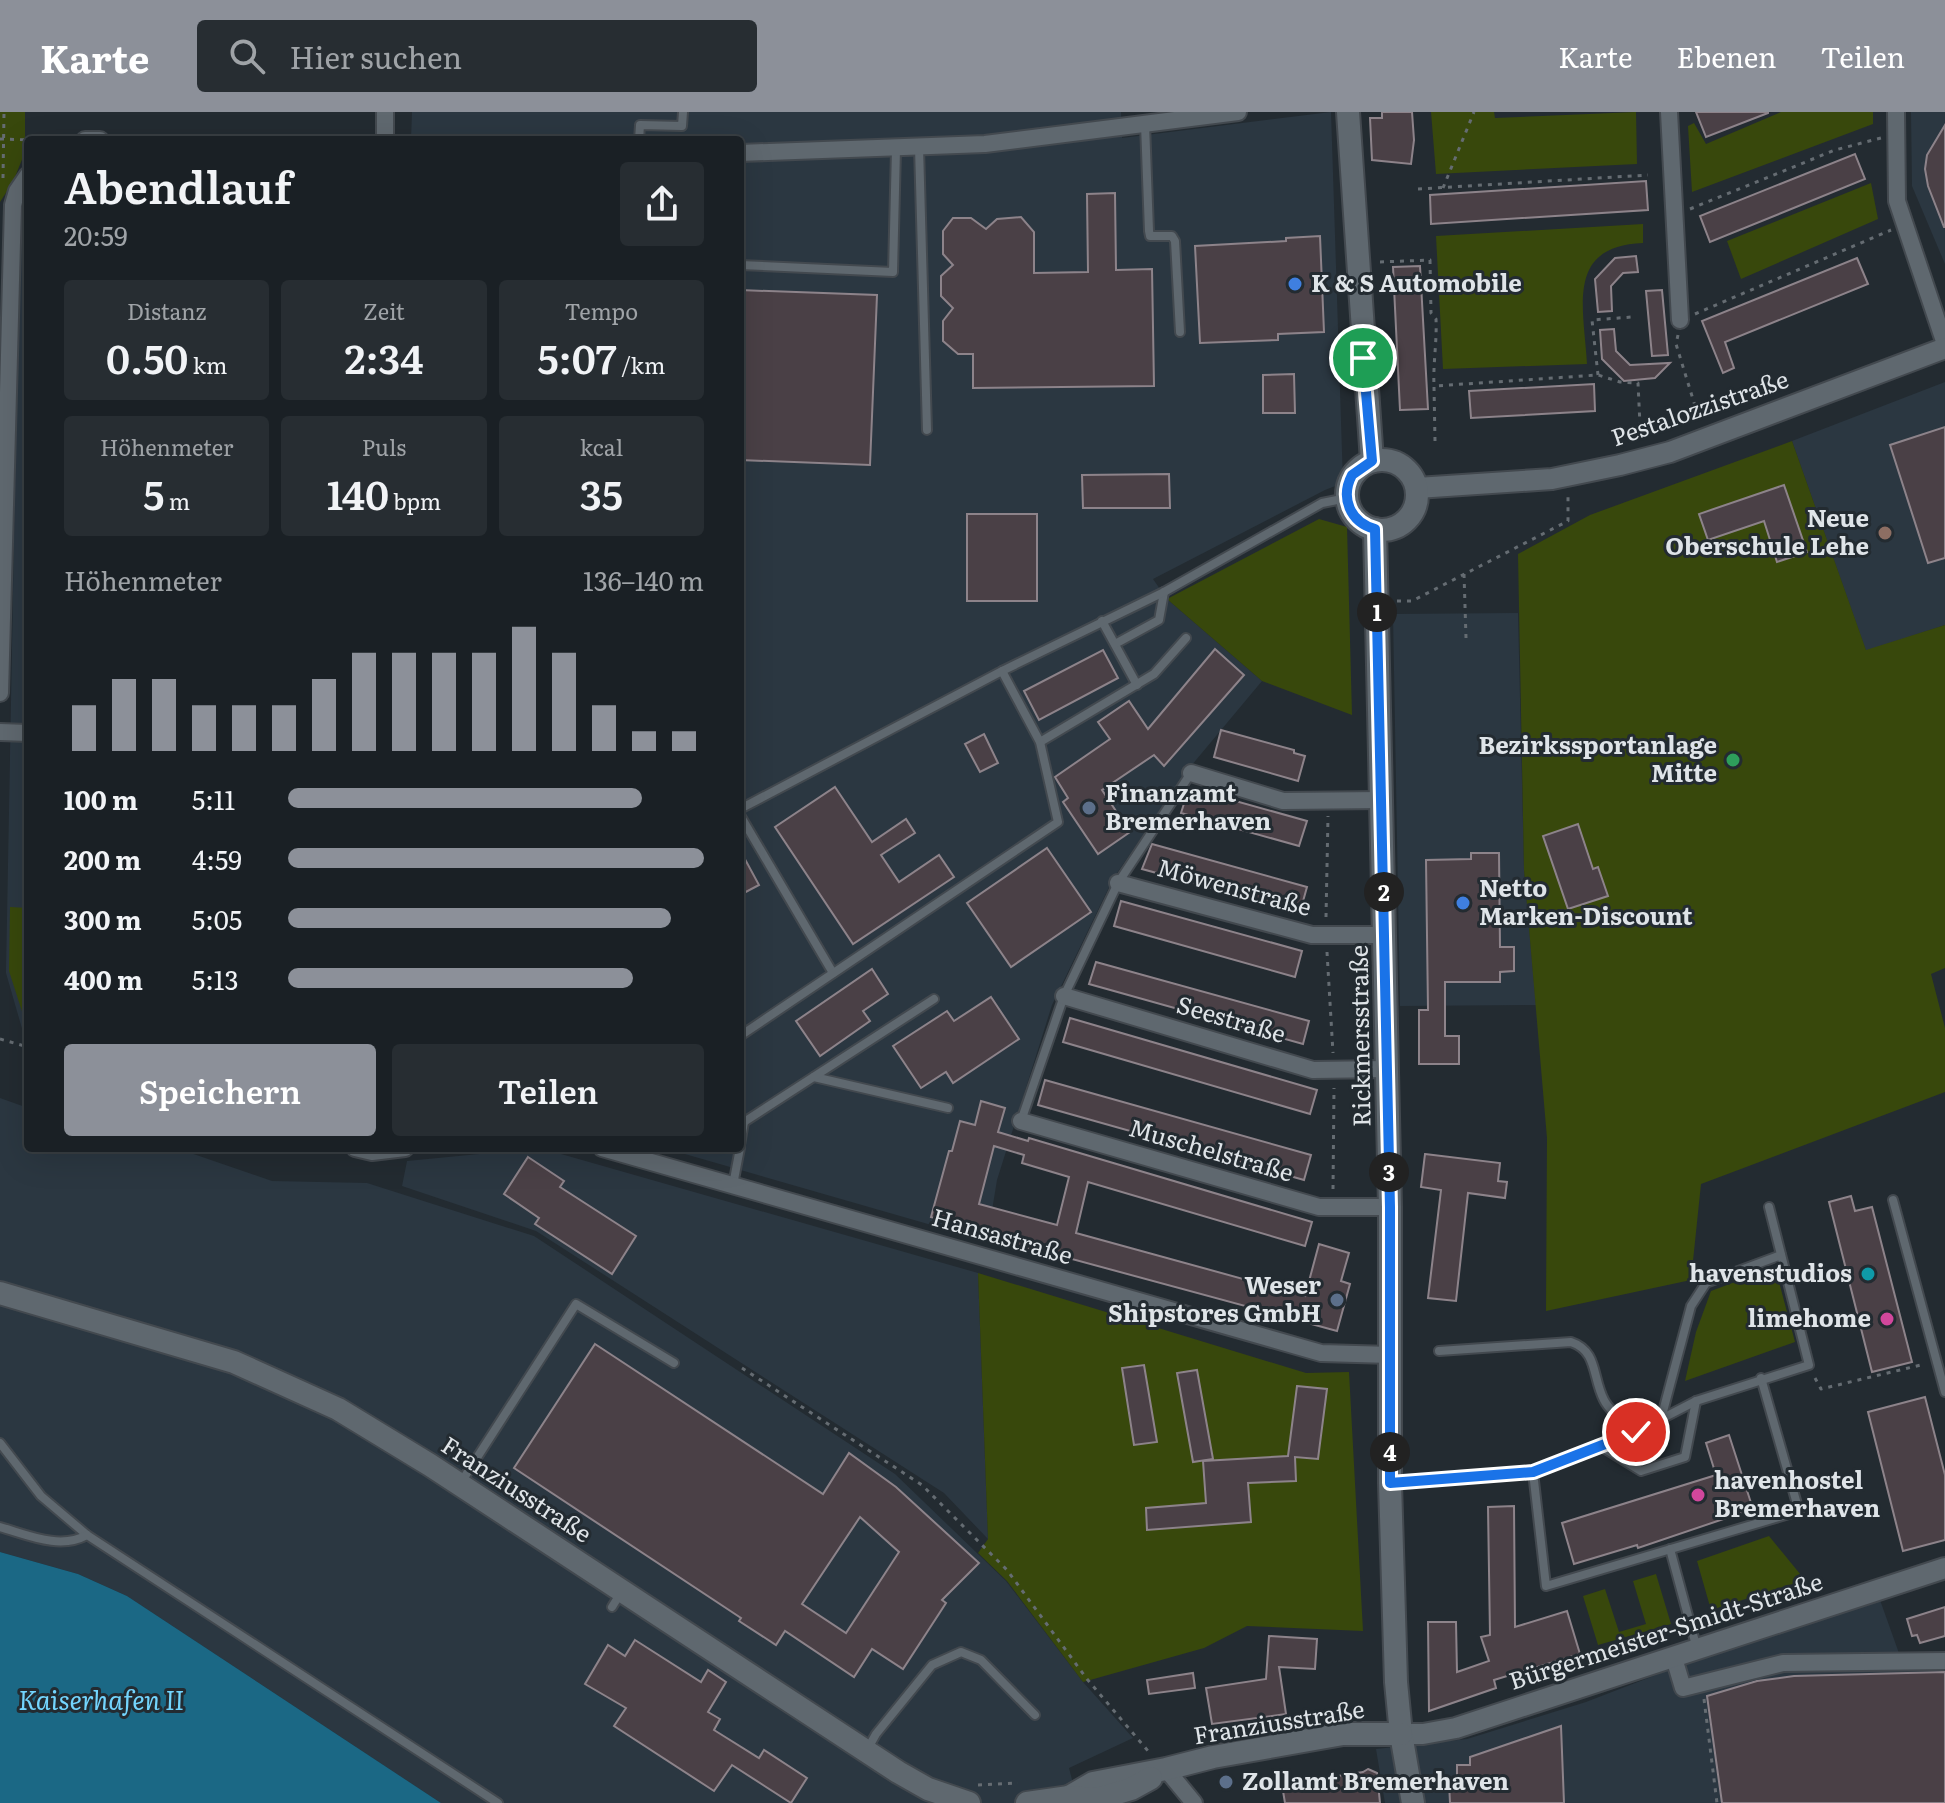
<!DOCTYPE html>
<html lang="de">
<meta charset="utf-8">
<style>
:root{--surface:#1a2025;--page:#272d32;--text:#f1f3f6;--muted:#9fa3a7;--line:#383e42;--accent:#8c9099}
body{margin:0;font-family:Literata,serif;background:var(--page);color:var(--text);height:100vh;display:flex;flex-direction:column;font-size:30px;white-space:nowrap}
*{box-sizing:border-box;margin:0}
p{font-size:26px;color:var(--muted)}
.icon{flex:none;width:44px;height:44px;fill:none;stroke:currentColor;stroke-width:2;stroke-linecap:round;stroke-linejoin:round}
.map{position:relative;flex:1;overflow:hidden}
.drawer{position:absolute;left:24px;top:24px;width:720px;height:1016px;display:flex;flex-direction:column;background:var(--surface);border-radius:8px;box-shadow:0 8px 32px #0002,0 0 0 2px var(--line)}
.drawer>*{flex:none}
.pin{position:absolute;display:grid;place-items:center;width:68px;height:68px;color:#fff;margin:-34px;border:4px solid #fff;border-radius:50%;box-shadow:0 2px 8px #0007}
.km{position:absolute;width:40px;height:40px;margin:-20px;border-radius:50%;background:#222;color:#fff;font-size:22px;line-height:40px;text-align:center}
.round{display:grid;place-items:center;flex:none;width:84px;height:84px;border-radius:8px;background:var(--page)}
.head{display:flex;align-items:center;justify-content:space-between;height:136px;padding:0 40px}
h1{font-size:44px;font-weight:600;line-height:60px}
.stats{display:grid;grid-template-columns:repeat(3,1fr);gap:12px;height:136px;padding:8px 40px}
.stats div{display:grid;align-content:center;border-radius:8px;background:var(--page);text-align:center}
.stats b{font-size:40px;font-weight:600}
.stats small{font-size:22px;font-weight:400}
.stats p{font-size:22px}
.chart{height:224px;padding:16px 40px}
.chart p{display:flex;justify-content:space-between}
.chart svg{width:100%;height:144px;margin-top:8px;stroke:var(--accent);stroke-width:6}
.action{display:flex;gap:16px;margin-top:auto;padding:16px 40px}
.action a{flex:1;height:92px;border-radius:8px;background:var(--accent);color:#fff;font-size:32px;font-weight:600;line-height:92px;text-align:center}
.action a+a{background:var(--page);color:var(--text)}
ul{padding:0 40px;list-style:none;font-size:26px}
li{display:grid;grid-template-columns:128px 96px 1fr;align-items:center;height:60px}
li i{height:20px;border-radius:10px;background:var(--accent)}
header{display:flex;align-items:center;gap:48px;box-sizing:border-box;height:112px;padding:0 40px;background:var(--accent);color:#fff}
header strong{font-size:38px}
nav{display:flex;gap:44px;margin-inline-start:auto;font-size:28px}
.search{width:560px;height:72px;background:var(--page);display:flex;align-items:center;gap:20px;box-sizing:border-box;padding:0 28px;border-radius:8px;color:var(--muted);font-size:30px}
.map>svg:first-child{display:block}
.built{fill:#2b3741}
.green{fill:#38480c}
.water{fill:#1b6885}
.building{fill:#4a4046;stroke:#8d838a;stroke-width:2;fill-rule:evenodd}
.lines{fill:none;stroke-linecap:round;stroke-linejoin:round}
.service-casing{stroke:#43494f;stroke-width:12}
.minor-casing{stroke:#43494f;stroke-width:20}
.tertiary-casing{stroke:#43494f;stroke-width:24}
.secondary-casing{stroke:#43494f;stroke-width:26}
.path{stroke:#656c72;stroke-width:3;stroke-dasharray:4 6;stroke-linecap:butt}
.service{stroke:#5f686f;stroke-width:8}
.minor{stroke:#5f686f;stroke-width:16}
.tertiary{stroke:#5f686f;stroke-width:20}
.secondary{stroke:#5f686f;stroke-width:22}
.route-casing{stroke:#fff;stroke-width:16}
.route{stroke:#1a73e8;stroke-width:10}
.shop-dot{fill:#3f7fe0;stroke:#232b31;stroke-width:3}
.education-dot{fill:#8d6e63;stroke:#232b31;stroke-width:3}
.leisure-dot{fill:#2e9e5b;stroke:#232b31;stroke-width:3}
.service-dot{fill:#5c6f8a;stroke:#232b31;stroke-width:3}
.culture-dot{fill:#0f9aa8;stroke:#232b31;stroke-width:3}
.hotel-dot{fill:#d1479c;stroke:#232b31;stroke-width:3}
.labels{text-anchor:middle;stroke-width:6;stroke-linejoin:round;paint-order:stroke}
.poi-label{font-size:24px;font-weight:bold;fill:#dfe4e8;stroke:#232b31;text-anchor:start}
.street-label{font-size:24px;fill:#dfe4e8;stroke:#232b31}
.water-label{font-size:26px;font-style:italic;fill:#73d5fe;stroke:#232b31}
</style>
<header>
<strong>Karte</strong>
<div class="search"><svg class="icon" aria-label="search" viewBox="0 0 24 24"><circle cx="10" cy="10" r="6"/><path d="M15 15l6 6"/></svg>Hier suchen</div>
<nav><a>Karte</a><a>Ebenen</a><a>Teilen</a></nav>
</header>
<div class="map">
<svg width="1945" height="1691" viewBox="0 0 1945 1691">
<rect width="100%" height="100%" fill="#232b31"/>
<!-- built -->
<g class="built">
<polygon points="412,0 1121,0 1122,26 1331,0 1343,371 1325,378 1153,467 1167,487 1262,569 1186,660 1113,767 1052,893 997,1068 987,1129 664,1036 740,1036 740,28 411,28"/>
<polygon points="1911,0 1945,0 1945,152 1912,74"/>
<polygon points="28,83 28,921 23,920 6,861 20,103"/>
<polygon points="1945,270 1945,513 1866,539 1792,329"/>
<polygon points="1518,501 1524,758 1536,893 1400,894 1393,502"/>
<polygon points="0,986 28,996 28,1036 176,1036 272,1069 367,1071 534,1124 895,1362 1006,1469 1083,1570 1133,1626 1069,1656 1078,1691 441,1691 127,1484 78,1462 0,1440"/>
<polygon points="540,1036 978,1161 988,1427 944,1381 536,1119 402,1074 407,1049"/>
<polygon points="1880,1488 1900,1544 1945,1541 1945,1691 1385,1691 1376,1637 1467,1627 1586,1590 1687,1551"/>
</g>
<!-- green -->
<g class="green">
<polygon points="0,0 25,0 25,40 13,70 0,90"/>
<polygon points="1431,0 1494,0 1495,6 1636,0 1637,52 1436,62"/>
<polygon points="1781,0 1873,0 1873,12 1692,80 1688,14 1694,11 1706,32"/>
<polygon points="1871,71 1878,107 1741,167 1727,129"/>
<path d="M1643,112V131C1565,134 1584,196 1587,252L1443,257L1436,124Z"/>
<polygon points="1792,329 1866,538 1945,513 1945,856 1931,862 1945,916 1945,980 1701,1072 1691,1168 1546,1199 1547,1026 1524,758 1518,442 1590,403"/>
<polygon points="1319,407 1347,415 1352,603 1262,569 1167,487"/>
<polygon points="10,795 28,796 28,918 9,859"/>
<polygon points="1775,1155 1795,1230 1685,1269 1696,1220 1711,1179"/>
<polygon points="978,1161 1306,1261 1349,1260 1363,1519 1247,1514 1204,1536 1083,1570 1007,1469 978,1441 988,1427"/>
<polygon points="1769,1424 1805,1468 1711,1498 1697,1449"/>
<polygon points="1656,1462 1671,1512 1598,1533 1583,1484 1605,1477 1619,1520 1646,1512 1633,1469"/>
</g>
<!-- water -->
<polygon class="water" points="0,1440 78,1462 127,1484 441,1691 0,1691"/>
<!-- building -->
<g class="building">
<polygon points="1382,0 1412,0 1414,28 1411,52 1372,48 1370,6 1382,6"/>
<polygon points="1696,0 1768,0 1768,1 1706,25"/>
<polygon points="1945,13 1945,115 1944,115 1928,74 1925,57 1927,43"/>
<polygon points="1855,42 1865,67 1710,130 1700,104"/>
<polygon points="1646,69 1648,98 1431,112 1430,83"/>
<polygon points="1115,81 1116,158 1152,157 1154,274 973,276 973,242 958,242 943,229 943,209 953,196 941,184 941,164 953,153 943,142 943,119 953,106 971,106 986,117 997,107 1021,105 1034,120 1034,161 1088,160 1087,82"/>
<polygon points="1320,124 1324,220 1278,222 1278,228 1200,231 1195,134 1286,129 1286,126"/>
<polygon points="1636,144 1638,160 1623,161 1611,174 1612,199 1598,200 1595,167 1615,146"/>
<polygon points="1857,146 1868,172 1725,230 1734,256 1723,261 1702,209"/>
<polygon points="1420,154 1428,297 1400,298 1393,155"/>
<polygon points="740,178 877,183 870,353 740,348"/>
<polygon points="1662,178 1668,243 1652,244 1646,179"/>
<polygon points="1614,217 1616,239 1630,253 1670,251 1655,266 1624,269 1602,247 1600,218"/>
<polygon points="1294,262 1295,301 1263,301 1263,263"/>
<polygon points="1594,272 1595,299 1471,306 1469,279"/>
<polygon points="1945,315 1945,446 1928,451 1890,333"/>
<polygon points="1169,362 1170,396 1083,396 1082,363"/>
<polygon points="1784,373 1807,440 1777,450 1764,409 1708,428 1699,402"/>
<rect x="967" y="402" width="70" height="87"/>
<polygon points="1215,537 1244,563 1164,654 1154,643 1102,678 1130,720 1098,742 1063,690 1068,686 1055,665 1110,627 1098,610 1129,589 1148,617"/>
<polygon points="1103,538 1118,566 1039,608 1024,579"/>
<polygon points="1221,618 1294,638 1294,641 1305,644 1298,669 1214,645"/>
<polygon points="984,622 998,651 980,660 965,632"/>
<polygon points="835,675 872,730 906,707 915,721 881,743 899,770 939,743 954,765 853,832 775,715"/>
<polygon points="1189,676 1307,709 1299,734 1181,701"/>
<polygon points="1578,712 1593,757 1598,755 1608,784 1568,797 1543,724"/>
<polygon points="1152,732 1307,775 1300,800 1142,757"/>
<polygon points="1047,736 1091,800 1011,855 967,791"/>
<polygon points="740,738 759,773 740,783"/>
<polygon points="1471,741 1499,741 1500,835 1514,835 1514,859 1500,860 1500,870 1445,870 1445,924 1459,924 1459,952 1419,952 1419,898 1428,898 1426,748 1471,747"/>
<polygon points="1121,789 1302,839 1295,865 1114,814"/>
<polygon points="1096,850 1309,909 1303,932 1089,872"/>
<polygon points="872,857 888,882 863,899 870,909 820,944 796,909"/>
<polygon points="991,885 1019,927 953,971 946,960 921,976 893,934 947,899 954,909"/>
<polygon points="1070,906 1317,978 1310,1002 1063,930"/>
<polygon points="1045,968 1311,1043 1304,1068 1038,993"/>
<path d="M981,989L1005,996L998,1020L1028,1029L1029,1026L1312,1110L1305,1134L1088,1070L1076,1121L1305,1184L1319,1132L1349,1141L1341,1169L1350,1172L1337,1219L1050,1141V1143L997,1129L999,1124L931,1105L949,1039H952L960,1009L975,1013ZM994,1034L1024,1043L1022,1051L1069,1065L1057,1113L979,1092Z"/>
<polygon points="1425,1042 1500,1051 1498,1069 1507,1070 1505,1086 1468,1081 1456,1189 1428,1186 1441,1078 1421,1075"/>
<polygon points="528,1045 564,1069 560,1075 636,1124 612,1162 535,1112 539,1106 504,1082"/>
<polygon points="1851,1084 1855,1099 1872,1095 1912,1250 1872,1260 1829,1090"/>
<path d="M595,1232L823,1382L849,1341L896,1375L979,1451L942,1488L946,1491L903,1557L872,1537L854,1565L785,1519L776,1533L739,1509L741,1506L514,1356ZM860,1405L899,1440L846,1521L802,1492Z"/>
<polygon points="1144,1253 1157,1330 1134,1333 1122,1256"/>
<polygon points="1197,1258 1213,1347 1193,1350 1177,1261"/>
<polygon points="1297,1274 1327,1277 1318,1347 1295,1345 1296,1369 1248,1371 1251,1410 1147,1418 1146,1396 1206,1391 1203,1349 1288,1344"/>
<polygon points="1925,1285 1945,1363 1945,1428 1903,1439 1868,1300"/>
<polygon points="1729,1323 1753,1397 1638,1436 1637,1433 1574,1452 1562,1411 1716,1363 1706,1331"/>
<polygon points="1514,1394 1515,1515 1567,1499 1580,1542 1494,1568 1496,1576 1429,1599 1428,1510 1456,1510 1457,1560 1489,1549 1481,1525 1490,1523 1488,1395"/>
<polygon points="1945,1495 1945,1524 1920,1531 1917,1523 1912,1524 1907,1507"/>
<polygon points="1269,1524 1317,1527 1315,1557 1279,1555 1286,1602 1212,1612 1206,1576 1266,1567"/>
<polygon points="635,1528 701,1570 708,1558 726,1570 708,1600 720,1607 714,1618 759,1646 764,1638 807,1666 791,1691 732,1653 714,1679 614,1614 626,1596 585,1572 608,1533 625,1544"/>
<polygon points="1945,1560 1945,1691 1722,1691 1707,1584 1757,1569 1794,1564"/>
<polygon points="1193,1561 1195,1576 1149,1582 1147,1568"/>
<polygon points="1561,1614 1564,1691 1450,1691 1449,1670 1457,1670 1457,1653 1470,1653 1470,1645"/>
<polygon points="1368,1657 1377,1661 1380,1691 1285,1691 1282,1673 1363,1660"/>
</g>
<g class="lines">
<!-- service casing -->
<g class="service-casing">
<g id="service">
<polyline points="1145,12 1149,119 1150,124 1172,124 1175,129 1180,220"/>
<polyline points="639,28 640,13 682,14 683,0"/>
<polyline points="919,35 927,318"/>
<polyline points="740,153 893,160 896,37"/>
<polyline points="1102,509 1137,573"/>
<polyline points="1115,532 1159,508 1164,480"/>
<polyline points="1040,630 1154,562 1186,526"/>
<polyline points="740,697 1002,559 1164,480 1322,391 1347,386"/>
<polyline points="740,703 833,861"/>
<polyline points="740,924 1058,710 1040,630 1002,559"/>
<polyline points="814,965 948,996"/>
<polyline points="740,1004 744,1010 740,1033"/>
<polyline points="1021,1009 1064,884 1118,771 1191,661"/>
<polyline points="744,1010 934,887"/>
<polyline points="733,1073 740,1036"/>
<polyline points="1893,1088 1945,1280"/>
<path d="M1439,1239L1571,1230C1598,1239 1592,1265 1604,1288C1610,1300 1626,1311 1636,1320"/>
<polyline points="1661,1307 1691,1194 1706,1171 1781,1143"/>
<polyline points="0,1331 41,1384 87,1423 498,1691"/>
<polyline points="1602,1335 1641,1359 1685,1345 1696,1289"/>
<polyline points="1533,1360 1546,1474 1799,1399 1761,1266"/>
<polyline points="1391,1371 1533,1360 1636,1320 1696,1289 1809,1253 1769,1095"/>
<polyline points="460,1372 576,1192 674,1251"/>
<path d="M0,1415C28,1423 60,1438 87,1423"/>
<polyline points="1670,1437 1697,1537"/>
<polyline points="612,1495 622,1479"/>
<polyline points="867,1638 876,1622 932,1553 961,1540 981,1548 1035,1603"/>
</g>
</g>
<!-- minor casing -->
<g class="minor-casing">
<g id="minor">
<polyline points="1669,0 1680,208"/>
<polyline points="1896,0 1897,89 1945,232"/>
<polyline points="85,28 100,28"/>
<polyline points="385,28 385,0"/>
<polyline points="740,41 985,32 1238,0"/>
<polyline points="0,581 13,93 17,79 28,63"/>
<polyline points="0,620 28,621"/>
<polyline points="1191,661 1283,689 1382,688"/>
<polyline points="1118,771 1312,823 1385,823"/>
<polyline points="1064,884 1313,958 1387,957"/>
<polyline points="1021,1009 1319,1095 1390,1095"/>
<polyline points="355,1036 372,1040 405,1036"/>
<polyline points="602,1036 1321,1241 1391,1243"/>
<polyline points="1674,1546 1683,1576 1783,1551 1945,1549"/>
<polyline points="1166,1657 1194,1691"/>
</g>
</g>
<!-- tertiary casing -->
<g class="tertiary-casing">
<g id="tertiary">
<polyline points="1417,376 1552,367 1620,353 1670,340 1945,236"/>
<polyline points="1401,1622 1423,1622 1456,1616 1945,1456"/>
</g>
</g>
<!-- secondary casing -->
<g class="secondary-casing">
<g id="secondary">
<polyline points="1348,0 1372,349"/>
<circle cx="1382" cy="383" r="35"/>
<polyline points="1375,417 1390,1095 1390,1371 1396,1570 1401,1622 1413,1691"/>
<polyline points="0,1181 234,1250 338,1297 430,1353 898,1660 928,1677 969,1691"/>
<polyline points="1069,1685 1093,1671 1166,1657 1213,1645 1343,1622 1401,1622"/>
<polyline points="1027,1691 1069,1685 1097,1687 1131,1677 1151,1666"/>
</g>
</g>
<!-- path -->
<g class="path">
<polyline points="0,27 32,28"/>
<polyline points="3,66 4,0"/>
<polyline points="1443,76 1474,0"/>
<polyline points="1418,77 1648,63"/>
<polyline points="1690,97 1835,38 1881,26"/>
<path d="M1380,150L1430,148L1431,201L1436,207C1437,231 1433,250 1434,274"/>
<polyline points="1695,202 1891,118"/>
<polyline points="1678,223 1676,232 1696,297"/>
<polyline points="1598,263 1592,208 1632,205"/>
<polyline points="1435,329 1434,274 1598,263 1620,270 1638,271 1640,313"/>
<polyline points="1464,462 1466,526"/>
<polyline points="1397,489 1412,489 1568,409 1568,383"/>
<polyline points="1326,805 1328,704"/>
<polyline points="1327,840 1333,941"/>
<polyline points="0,927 28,935"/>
<polyline points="1333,1077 1334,976"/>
<polyline points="742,1256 922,1373 1007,1458 1087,1567 1148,1639"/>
<polyline points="1815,1266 1821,1277 1925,1252"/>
<polyline points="1704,1587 1717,1691"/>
<polyline points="978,1673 1018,1671"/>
</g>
<!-- service -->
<use href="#service" class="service"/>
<!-- minor -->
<use href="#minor" class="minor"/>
<!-- tertiary -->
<use href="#tertiary" class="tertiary"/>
<!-- secondary -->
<use href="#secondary" class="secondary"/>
</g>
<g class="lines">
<!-- route casing -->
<g class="route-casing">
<path id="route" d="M1363,246L1372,349L1352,363C1340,386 1350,410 1375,417L1390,1095V1371L1533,1360L1636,1320"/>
</g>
<!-- route -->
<use href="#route" class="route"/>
</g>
<!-- markers -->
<g class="shop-dot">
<circle cx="1295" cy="172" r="8"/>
<circle cx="1463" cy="791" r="8"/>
</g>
<circle class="education-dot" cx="1885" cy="421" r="8"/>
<circle class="leisure-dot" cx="1733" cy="648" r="8"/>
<g class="service-dot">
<circle cx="1089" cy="696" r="8"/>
<circle cx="1337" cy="1188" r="8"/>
<circle cx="1226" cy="1670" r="8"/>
</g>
<circle class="culture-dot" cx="1868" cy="1162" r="8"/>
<g class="hotel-dot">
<circle cx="1887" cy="1207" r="8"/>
<circle cx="1698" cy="1383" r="8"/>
</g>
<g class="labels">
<!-- poi labels -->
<g class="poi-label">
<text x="1311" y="180">K &amp; S Automobile</text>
<text x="1869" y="415" text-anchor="end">Neue<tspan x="1869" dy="28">Oberschule Lehe</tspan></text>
<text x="1717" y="642" text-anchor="end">Bezirkssportanlage<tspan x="1717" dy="28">Mitte</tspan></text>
<text x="1105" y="690">Finanzamt<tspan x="1105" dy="28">Bremerhaven</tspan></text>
<text x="1479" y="785">Netto<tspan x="1479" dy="28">Marken-Discount</tspan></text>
<text x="1852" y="1170" text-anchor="end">havenstudios</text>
<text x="1321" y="1182" text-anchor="end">Weser<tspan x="1321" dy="28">Shipstores GmbH</tspan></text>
<text x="1871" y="1215" text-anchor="end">limehome</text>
<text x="1714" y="1377">havenhostel<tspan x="1714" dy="28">Bremerhaven</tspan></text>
<text x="1242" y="1678">Zollamt Bremerhaven</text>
</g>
<!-- street labels -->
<g class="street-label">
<text transform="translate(1700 297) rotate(-19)" y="8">Pestalozzistraße</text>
<text transform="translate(1234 776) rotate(15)" y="8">Möwenstraße</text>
<text transform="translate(1231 908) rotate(16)" y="8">Seestraße</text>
<text transform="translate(1361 924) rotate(-91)" y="8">Rickmersstraße</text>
<text transform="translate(1211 1039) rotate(16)" y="8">Muschelstraße</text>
<text transform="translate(1002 1125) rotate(16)" y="8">Hansastraße</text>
<text transform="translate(516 1378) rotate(33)" y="8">Franziusstraße</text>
<text transform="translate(1666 1520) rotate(-18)" y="8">Bürgermeister-Smidt-Straße</text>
<text transform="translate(1279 1611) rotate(-9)" y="8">Franziusstraße</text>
</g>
<!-- water labels -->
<g class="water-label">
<text x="101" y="1598">Kaiserhafen II</text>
</g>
</g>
</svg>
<div class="pin" style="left:1363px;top:246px;background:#1e9e55"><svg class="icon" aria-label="arrive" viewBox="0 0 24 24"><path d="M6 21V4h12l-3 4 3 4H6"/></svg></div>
<div class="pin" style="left:1636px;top:1320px;background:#d93025"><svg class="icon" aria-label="check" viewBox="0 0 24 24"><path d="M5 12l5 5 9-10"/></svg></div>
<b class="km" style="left:1377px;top:500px">1</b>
<b class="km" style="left:1384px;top:780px">2</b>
<b class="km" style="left:1389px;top:1060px">3</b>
<b class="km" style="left:1390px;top:1340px">4</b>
<section class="drawer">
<div class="head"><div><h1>Abendlauf</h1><p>20:59</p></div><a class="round"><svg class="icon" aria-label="share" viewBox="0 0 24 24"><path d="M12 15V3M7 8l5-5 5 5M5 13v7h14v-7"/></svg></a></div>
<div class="stats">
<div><p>Distanz</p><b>0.50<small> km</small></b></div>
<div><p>Zeit</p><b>2:34</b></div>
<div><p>Tempo</p><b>5:07<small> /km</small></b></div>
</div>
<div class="stats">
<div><p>Höhenmeter</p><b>5<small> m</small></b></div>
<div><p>Puls</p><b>140<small> bpm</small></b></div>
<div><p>kcal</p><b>35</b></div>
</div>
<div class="chart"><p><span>Höhenmeter</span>136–140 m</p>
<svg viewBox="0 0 160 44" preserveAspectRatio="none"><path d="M5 44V30M15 44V22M25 44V22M35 44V30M45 44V30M55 44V30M65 44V22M75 44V14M85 44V14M95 44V14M105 44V14M115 44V6M125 44V14M135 44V30M145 44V38M155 44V38"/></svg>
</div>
<ul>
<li><b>100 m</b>5:11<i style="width:85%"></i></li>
<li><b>200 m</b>4:59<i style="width:100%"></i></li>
<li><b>300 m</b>5:05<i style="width:92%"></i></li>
<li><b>400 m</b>5:13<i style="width:83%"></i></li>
</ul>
<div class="action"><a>Speichern</a><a>Teilen</a></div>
</section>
</div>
